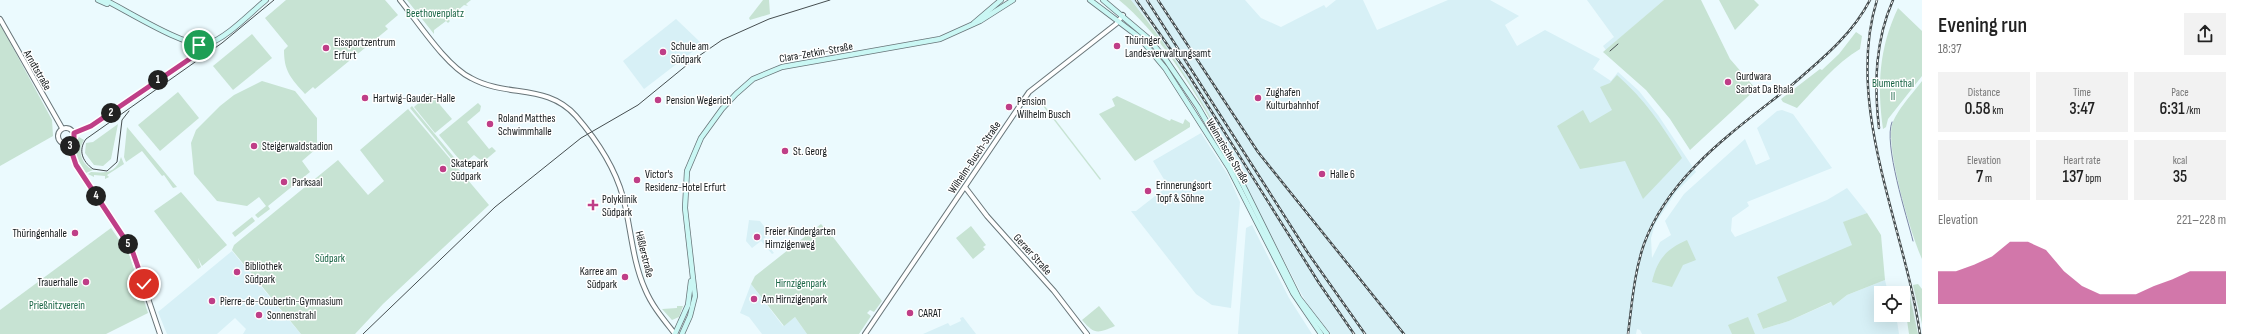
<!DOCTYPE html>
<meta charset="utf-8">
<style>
:root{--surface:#fff;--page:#f2f2f2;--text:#222;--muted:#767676;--accent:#bf3e87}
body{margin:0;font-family:"Sofia Sans Condensed",sans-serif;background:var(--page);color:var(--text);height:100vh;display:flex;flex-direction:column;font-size:15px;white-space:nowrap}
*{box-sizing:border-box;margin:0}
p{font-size:13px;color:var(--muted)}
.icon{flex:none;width:22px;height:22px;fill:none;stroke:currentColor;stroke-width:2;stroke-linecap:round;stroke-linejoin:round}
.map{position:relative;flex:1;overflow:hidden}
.sheet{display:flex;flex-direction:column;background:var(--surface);width:320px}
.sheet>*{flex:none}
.fabs{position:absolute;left:1874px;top:286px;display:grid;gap:8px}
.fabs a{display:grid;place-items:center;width:36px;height:36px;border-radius:0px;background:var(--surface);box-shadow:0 4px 16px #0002;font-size:20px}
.pin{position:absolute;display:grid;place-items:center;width:34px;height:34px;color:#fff;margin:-17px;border:2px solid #fff;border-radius:50%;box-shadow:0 1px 4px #0007}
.km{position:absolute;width:20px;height:20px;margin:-10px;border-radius:50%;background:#222;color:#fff;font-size:11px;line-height:20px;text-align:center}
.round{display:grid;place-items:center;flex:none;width:42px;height:42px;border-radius:0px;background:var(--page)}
.head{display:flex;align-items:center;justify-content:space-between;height:68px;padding:0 16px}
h1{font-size:22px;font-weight:600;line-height:30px}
.figures{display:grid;grid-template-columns:repeat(3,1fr);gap:6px;height:68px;padding:4px 16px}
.figures div{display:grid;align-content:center;border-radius:0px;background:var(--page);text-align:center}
.figures b{font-size:17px;font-weight:600}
.figures small{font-size:11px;font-weight:400}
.figures p{font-size:11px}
.chart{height:112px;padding:8px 16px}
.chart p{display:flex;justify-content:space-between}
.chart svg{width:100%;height:72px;margin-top:4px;fill:var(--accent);opacity:.7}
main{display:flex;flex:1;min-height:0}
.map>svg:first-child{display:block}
.built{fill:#d7f0f6}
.green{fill:#c7e3d3}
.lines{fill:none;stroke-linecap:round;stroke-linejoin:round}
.stream{stroke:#7b87a4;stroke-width:1}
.tertiary-casing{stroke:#687579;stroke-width:6}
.secondary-casing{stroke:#687579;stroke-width:6}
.tertiary{stroke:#fff;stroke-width:4}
.secondary{stroke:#caf7f4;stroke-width:4.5}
.tram{stroke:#464e50;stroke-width:1}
.rail-casing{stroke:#464e50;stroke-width:2.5}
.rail{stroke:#fff;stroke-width:1;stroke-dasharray:3;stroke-linecap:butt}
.route-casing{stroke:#fff;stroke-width:8}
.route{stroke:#bf3e87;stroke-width:5}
.poi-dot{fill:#bf3e87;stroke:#fff;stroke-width:1.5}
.labels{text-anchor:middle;stroke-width:3;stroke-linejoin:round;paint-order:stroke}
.park-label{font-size:11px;fill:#196545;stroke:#fff}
.poi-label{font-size:11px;fill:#121719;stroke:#fff;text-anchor:start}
.street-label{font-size:11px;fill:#121719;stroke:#fff}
</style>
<main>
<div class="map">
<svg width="1922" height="334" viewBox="0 0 1922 334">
<rect width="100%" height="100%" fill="#ebfafe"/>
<!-- built -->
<g class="built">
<polygon points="1131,0 1245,0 1261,18 1281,27 1324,5 1326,8 1336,0 1363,0 1377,30 1448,0 1490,0 1519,16 1505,25 1517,46 1545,30 1600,59 1593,69 1611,81 1618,72 1639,91 1658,115 1696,172 1676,192 1655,224 1651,238 1652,258 1660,242 1671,235 1665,221 1684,194 1745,139 1756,165 1770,159 1757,128 1777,111 1782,110 1793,114 1832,168 1747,202 1749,206 1732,218 1731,231 1735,237 1827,200 1847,188 1867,213 1844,222 1853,245 1830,256 1787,302 1757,314 1763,329 1789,321 1832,302 1833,306 1847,295 1885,280 1888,293 1881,293 1881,315 1896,315 1899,334 1642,334 1640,330 1637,329 1636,334 1331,334 1308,305 1301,293 1210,117 1150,23"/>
<polygon points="1587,0 1664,0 1606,50 1603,46 1614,37"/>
<polygon points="676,19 700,42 700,46 644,89 623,61"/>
<polygon points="1201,133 1228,175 1240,202 1231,308 1212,305 1196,294 1131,211 1136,211 1168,186 1153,161"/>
<polygon points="749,220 760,221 770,234 763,239 774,253 772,254 761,241 752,248 746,241"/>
<polygon points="1252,225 1289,298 1312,334 1238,334 1246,228"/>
<polygon points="232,251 282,312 301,334 243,334 246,329 235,318 217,334 167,334 158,312"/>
<polygon points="751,284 783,326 795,317 807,334 762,334 749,317 740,313"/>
<polygon points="963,317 976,334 923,334 948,323 950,326 961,321 960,318"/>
</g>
<!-- green -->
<g class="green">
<path d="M286,0H385L398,15L385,26L388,29L315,89L313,87L305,94C291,78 284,72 284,50L288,46L265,18Z"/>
<polygon points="407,0 471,0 466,4 468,6 464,5 456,12 458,15 452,19 450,17 448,19 450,21 448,23 446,21 434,30 434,34"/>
<polygon points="763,0 769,0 770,14 750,20 749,18"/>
<path d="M1119,0H1131C1173,52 1210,112 1240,171C1230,157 1223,141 1214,126C1190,83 1157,31 1119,0Z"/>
<polygon points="1664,0 1701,0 1730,59 1756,89 1690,150 1670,119 1646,90 1603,52"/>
<polygon points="1719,0 1754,0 1759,5 1735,30"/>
<path d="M1898,8L1922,31V76L1888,119L1886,127L1883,129C1877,85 1879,48 1898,8Z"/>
<polygon points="0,24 52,120 53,136 0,166"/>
<path d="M1856,32L1862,36L1860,49C1836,63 1816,88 1797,108L1783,102L1781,99L1820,69L1822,70L1839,54Z"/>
<polygon points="252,34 272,58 233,90 213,66"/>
<path d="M1617,75C1644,99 1663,126 1682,158L1643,199L1625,161L1580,169L1557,126L1583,110L1590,123L1612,110L1600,87L1610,83Z"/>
<polygon points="262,81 295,91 317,118 317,148 302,161 310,172 268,206 270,209 258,218 255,215 266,206 259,197 247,206 217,201 194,174 191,143 196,130 220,106 234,95"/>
<path d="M1922,81V259C1911,235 1886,150 1892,125C1896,111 1913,93 1922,81Z"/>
<polygon points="178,92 199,118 160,151 138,125"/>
<polygon points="430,93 452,119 435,133 414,107"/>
<polygon points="1117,96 1170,121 1171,119 1183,124 1185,119 1190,123 1190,127 1135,161 1099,114 1115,106 1112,99"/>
<polygon points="1041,101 1101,179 1100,180 1040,102"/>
<polygon points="478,103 481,106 480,111 467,122 489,149 492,147 496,151 483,162 474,155 463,164 439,135"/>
<polygon points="412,106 415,110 462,167 460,169 410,108"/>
<polygon points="408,109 489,205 383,304 355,334 301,334 232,250 234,245 338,160 368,195 384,181 360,150"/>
<polygon points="118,124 111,159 103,166 94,165 85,153 86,143 93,142"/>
<polygon points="127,127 177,187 173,188 164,175 162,176 142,151 126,162 124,157"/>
<path d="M79,137L84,140C77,150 81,164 93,170L86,173L77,158L74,145Z"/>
<path d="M121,157L124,164L107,175L109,177L105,179V176L94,175V177L88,174L91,172C105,173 116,174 121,157Z"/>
<polygon points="181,192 227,245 202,266 198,258 201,267 198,269 154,211"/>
<polygon points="1867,213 1881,235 1885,280 1847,295 1833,306 1831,302 1789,321 1763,329 1757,314 1787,301 1777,277 1852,245 1843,222"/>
<polygon points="252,217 255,221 235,237 232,233"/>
<polygon points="821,224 830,234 831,237 833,237 882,301 874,312 870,310 867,313 871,316 859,334 807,334 795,317 784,326 751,284 755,276"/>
<polygon points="971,226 986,245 983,247 985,249 973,259 956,238"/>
<polygon points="111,228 129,254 148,313 106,334 0,334 0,310"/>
<path d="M1687,240L1696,260L1683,265L1672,287L1652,282C1657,260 1666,249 1687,240Z"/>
<polygon points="1918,284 1922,289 1922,324 1913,285"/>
<polygon points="1908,287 1918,334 1909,334 1903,293 1903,288"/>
<polygon points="677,306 683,306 679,317 672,320 662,309 677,308"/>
<path d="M1099,306L1115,326C1097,334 1094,334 1082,320Z"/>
<polygon points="1748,317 1755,334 1732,334 1728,325"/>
</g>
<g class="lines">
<!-- stream -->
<path class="stream" d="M1892,122C1883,143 1907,217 1913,241"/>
<!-- tertiary casing -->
<g class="tertiary-casing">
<g id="tertiary">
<path d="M400,0C418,22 446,66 471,78C507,98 547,83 576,116C596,139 615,168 623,197C631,227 632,260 645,289C652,306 664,320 675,334"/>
<polyline points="0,19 62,128"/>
<circle cx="66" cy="136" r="8"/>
<polyline points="74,133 91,126 191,58 196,45"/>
<polyline points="69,143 76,165 132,251 160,334"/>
<polyline points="965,187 987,216 1054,291 1087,334"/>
<polyline points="865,334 1029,92 1116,24 1123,15"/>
</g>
</g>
<!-- secondary casing -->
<g class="secondary-casing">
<g id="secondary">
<polyline points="98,0 107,4"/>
<path d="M105,0C126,10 187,49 207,44C226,39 251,12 266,0"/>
<polyline points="1090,0 1139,37 1165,68 1229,168 1293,293 1321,334"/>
<polyline points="1103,0 1148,38 1166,60 1198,107 1241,181 1299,298 1327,334"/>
<polyline points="974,23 1001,0"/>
<polyline points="675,334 688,305 691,281"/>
<polyline points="682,334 690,316 695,296 685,208 687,171 701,138 722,109 736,94 753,79 782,67 940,39 980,21 1013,0"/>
</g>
</g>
<!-- tertiary -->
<use href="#tertiary" class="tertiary"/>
<!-- secondary -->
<use href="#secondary" class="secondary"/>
<!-- tram -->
<g class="tram">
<polyline points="1610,51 1618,44"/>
<path d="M129,111L122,120L117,162L107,171L93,169C82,161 78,150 86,139L222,43L274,0"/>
<polyline points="363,334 495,207 581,138 638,105 693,60 722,40 769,19 830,0"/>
</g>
<!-- rail casing -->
<g class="rail-casing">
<g id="rail">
<polyline points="1136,0 1188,74 1319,283 1354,334"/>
<polyline points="1147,0 1308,253 1365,334"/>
<polyline points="1158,0 1258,152 1404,334"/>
<path d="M1877,0C1844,106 1905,228 1920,334"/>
<path d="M1879,128C1874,84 1875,41 1893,0"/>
<path d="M1628,334C1632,304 1634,273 1644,244C1670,173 1736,130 1793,84C1822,59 1852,35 1870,0"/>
</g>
</g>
<!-- rail -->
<use href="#rail" class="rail"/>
</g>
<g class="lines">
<!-- route casing -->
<g class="route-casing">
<polyline id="route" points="144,284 132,250 76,165 69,144 74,140 74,133 91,126 191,58 196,44 199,45"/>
</g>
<!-- route -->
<use href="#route" class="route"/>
</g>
<!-- markers -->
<g class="poi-dot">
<circle cx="1117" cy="46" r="4"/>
<circle cx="326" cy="48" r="4"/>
<circle cx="663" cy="52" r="4"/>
<circle cx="1728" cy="82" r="4"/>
<circle cx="365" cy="98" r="4"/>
<circle cx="1258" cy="98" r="4"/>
<circle cx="658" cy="100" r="4"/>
<circle cx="1009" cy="107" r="4"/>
<circle cx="490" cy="124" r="4"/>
<circle cx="254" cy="146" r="4"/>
<circle cx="785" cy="151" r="4"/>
<circle cx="443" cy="169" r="4"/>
<circle cx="1322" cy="174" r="4"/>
<circle cx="637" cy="180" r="4"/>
<circle cx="284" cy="182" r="4"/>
<circle cx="1148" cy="191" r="4"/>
<path d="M591 199h4v4h4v4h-4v4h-4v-4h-4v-4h4z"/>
<circle cx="75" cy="233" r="4"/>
<circle cx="757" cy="237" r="4"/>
<circle cx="237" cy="272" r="4"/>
<circle cx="625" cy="277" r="4"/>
<circle cx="86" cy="282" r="4"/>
<circle cx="754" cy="299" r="4"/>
<circle cx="212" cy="301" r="4"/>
<circle cx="910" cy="313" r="4"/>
<circle cx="259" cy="315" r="4"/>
</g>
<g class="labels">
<!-- park labels -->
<g class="park-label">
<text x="435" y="17">Beethovenplatz</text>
<text x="1893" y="87">Blumenthal<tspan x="1893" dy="13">II</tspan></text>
<text x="330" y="262">Südpark</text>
<text x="801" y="287">Hirnzigenpark</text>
<text x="57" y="309">Prießnitzverein</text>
</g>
<!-- poi labels -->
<g class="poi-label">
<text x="1125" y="44">Thüringer<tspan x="1125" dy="13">Landesverwaltungsamt</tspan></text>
<text x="334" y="46">Eissportzentrum<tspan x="334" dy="13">Erfurt</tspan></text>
<text x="671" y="50">Schule am<tspan x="671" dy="13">Südpark</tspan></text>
<text x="1736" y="80">Gurdwara<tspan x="1736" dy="13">Sarbat Da Bhala</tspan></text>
<text x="1266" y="96">Zughafen<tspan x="1266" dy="13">Kulturbahnhof</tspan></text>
<text x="373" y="102">Hartwig-Gauder-Halle</text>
<text x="666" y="104">Pension Wegerich</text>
<text x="1017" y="105">Pension<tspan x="1017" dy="13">Wilhelm Busch</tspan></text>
<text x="498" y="122">Roland Matthes<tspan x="498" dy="13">Schwimmhalle</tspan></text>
<text x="262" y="150">Steigerwaldstadion</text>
<text x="793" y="155">St. Georg</text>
<text x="451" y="167">Skatepark<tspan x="451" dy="13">Südpark</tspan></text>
<text x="645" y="178">Victor's<tspan x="645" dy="13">Residenz-Hotel Erfurt</tspan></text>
<text x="1330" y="178">Halle 6</text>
<text x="292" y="186">Parksaal</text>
<text x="1156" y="189">Erinnerungsort<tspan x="1156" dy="13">Topf &amp; Söhne</tspan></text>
<text x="602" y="203">Polyklinik<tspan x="602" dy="13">Südpark</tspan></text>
<text x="765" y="235">Freier Kindergarten<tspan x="765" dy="13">Hirnzigenweg</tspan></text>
<text x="67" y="237" text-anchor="end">Thüringenhalle</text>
<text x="245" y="270">Bibliothek<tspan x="245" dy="13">Südpark</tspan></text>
<text x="617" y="275" text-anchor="end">Karree am<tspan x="617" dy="13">Südpark</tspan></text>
<text x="78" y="286" text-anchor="end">Trauerhalle</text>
<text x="762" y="303">Am Hirnzigenpark</text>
<text x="220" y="305">Pierre-de-Coubertin-Gymnasium</text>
<text x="918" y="317">CARAT</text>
<text x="267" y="319">Sonnenstrahl</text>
</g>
<!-- street labels -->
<g class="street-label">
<text transform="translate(816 52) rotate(-10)" y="4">Clara-Zetkin-Straße</text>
<text transform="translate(38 70) rotate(60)" y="4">Arndtstraße</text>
<text transform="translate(1228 151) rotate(59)" y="4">Weimarische Straße</text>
<text transform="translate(974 157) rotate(-56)" y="4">Wilhelm-Busch-Straße</text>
<text transform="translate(645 254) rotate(76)" y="4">Häßlerstraße</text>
<text transform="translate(1033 254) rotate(48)" y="4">Geraer Straße</text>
</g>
</g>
</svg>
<div class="fabs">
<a><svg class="icon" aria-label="locate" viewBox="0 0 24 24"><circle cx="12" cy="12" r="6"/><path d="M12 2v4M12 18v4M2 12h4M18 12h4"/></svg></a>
</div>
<div class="pin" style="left:199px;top:45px;background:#1e9e55"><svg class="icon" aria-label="arrive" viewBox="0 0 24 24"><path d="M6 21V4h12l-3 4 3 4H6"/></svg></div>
<div class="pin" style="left:144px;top:284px;background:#d93025"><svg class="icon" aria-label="check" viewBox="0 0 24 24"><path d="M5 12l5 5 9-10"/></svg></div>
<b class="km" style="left:158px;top:80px">1</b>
<b class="km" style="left:111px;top:113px">2</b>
<b class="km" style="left:70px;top:146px">3</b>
<b class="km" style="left:96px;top:196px">4</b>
<b class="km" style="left:128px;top:244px">5</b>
</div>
<section class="sheet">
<div class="head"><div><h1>Evening run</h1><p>18:37</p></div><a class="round"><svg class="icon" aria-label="share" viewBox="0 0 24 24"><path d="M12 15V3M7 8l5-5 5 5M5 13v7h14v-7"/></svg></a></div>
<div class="figures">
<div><p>Distance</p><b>0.58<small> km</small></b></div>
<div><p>Time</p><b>3:47</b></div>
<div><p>Pace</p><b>6:31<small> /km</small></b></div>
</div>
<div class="figures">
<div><p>Elevation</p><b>7<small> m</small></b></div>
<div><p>Heart rate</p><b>137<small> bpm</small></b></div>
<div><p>kcal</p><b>35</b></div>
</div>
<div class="chart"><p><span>Elevation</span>221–228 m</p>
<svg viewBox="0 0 160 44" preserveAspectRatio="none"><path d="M0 44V24L10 24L20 20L30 15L40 6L50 6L60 11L70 24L80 33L90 38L100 38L110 38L120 33L130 29L140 24L150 24L160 24V44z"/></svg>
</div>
</section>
</main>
